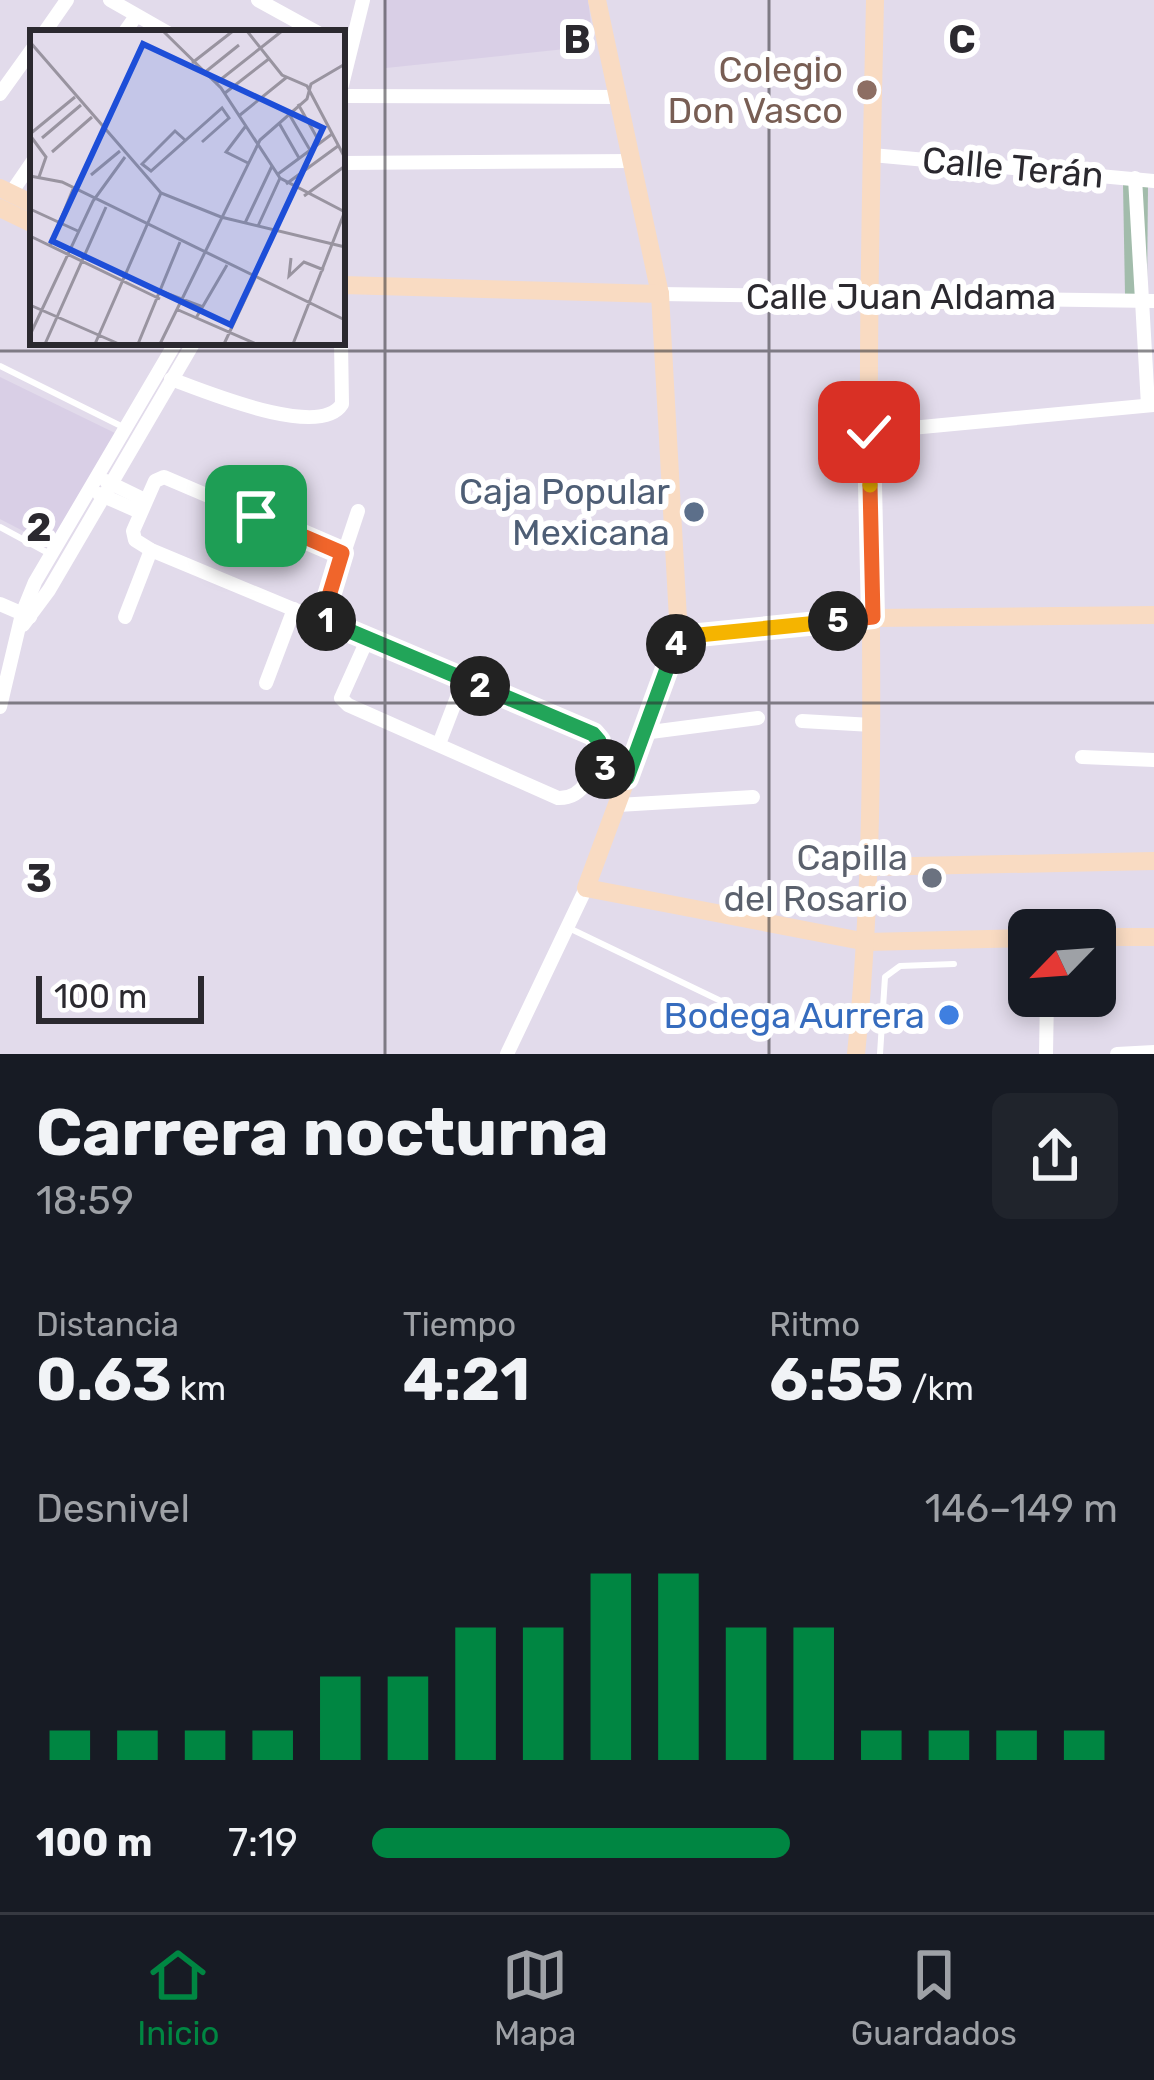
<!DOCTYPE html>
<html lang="es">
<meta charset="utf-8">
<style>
:root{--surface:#171b24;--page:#20242c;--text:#f1f3f6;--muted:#9ea1a6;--line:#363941;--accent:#008642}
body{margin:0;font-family:Rubik,sans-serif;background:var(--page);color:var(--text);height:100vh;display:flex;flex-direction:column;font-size:45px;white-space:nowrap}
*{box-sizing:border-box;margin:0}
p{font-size:39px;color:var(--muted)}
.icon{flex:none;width:66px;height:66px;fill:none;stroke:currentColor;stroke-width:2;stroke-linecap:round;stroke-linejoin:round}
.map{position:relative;height:1054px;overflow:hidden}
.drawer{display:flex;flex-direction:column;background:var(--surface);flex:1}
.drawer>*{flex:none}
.needle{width:78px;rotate:245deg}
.fabs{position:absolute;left:1008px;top:909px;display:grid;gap:24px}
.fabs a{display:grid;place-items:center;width:108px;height:108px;border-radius:18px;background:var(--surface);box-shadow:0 6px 18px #0003;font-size:60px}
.scale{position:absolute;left:36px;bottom:30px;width:168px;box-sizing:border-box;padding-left:12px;border:6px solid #2b292f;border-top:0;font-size:33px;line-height:42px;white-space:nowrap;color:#2b292f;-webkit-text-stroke:9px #fff;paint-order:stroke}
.pin{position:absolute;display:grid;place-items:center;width:102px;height:102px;color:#fff;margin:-51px;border-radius:24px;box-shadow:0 6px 18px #0006}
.km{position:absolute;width:60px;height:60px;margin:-30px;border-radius:50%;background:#222;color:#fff;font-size:33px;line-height:60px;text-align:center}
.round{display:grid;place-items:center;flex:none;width:126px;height:126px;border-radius:18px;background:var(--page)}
.summary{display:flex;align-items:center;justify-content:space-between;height:204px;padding:0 36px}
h1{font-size:66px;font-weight:700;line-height:90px}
.figures{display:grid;grid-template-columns:repeat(3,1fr);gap:18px;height:204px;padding:12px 36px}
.figures div{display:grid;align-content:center}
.figures b{font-size:60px;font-weight:700}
.figures small{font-size:33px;font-weight:400}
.figures p{font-size:33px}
.chart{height:336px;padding:24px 36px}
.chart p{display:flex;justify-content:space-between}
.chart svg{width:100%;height:216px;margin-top:12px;stroke:var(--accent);stroke-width:6}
ul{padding:0 36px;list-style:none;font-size:39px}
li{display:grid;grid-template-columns:192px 144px 1fr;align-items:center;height:90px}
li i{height:30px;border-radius:15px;background:var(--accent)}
.menu{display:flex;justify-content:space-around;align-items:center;height:168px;border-top:3px solid var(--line);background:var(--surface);font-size:33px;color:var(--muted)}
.menu a{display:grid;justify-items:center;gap:6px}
.menu .on{color:var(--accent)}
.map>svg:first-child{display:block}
.built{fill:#d9cfe6}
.green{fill:#a2bcab}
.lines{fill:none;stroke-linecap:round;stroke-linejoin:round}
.lane{stroke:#fff;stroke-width:6}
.street{stroke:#fff;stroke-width:14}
.secondary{stroke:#f9dbc2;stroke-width:18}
.split-1-casing{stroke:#fff;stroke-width:24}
.split-2-casing{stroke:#fff;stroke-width:24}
.split-3-casing{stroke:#fff;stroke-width:24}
.split-4-casing{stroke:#fff;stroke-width:24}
.split-5-casing{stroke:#fff;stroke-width:24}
.split-6-casing{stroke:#fff;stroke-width:24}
.split-7-casing{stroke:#fff;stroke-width:24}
.split-1{stroke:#f0652b;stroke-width:15}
.split-2{stroke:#22a559;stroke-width:15}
.split-3{stroke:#22a559;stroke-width:15}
.split-4{stroke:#22a559;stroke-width:15}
.split-5{stroke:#f5b400;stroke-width:15}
.split-6{stroke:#f0652b;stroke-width:15}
.split-7{stroke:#f5b400;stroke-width:15}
.grid{fill:none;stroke:#2b292f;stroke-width:3;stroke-opacity:0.55}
.education-dot{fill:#8d6e63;stroke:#fff;stroke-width:4.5}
.service-dot{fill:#5c6f8a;stroke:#fff;stroke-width:4.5}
.worship-dot{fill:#6b7280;stroke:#fff;stroke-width:4.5}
.shop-dot{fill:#3f7fe0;stroke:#fff;stroke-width:4.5}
.labels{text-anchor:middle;stroke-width:12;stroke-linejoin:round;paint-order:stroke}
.education-label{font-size:36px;fill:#785e54;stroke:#fff;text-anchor:end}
.street-label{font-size:36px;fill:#2b292f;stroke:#fff}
.service-label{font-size:36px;fill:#4e5e75;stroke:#fff;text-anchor:end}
.worship-label{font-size:36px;fill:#5b616d;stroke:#fff;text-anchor:end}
.shop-label{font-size:36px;fill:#366cbe;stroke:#fff;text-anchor:end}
.inset-road{fill:none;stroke:#9994a0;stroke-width:3}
.view{fill:#1d4ed8;fill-opacity:0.15;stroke:#1d4ed8;stroke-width:6}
.inset-edge{fill:none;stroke:#2b292f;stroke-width:6}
.grid-label{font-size:39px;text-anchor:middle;font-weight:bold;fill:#2b292f;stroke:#fff;stroke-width:12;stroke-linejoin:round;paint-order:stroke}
</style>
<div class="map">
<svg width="1154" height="1054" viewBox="0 0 1154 1054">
<rect width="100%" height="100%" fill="#e2dbeb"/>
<!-- built -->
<g class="built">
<polygon points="384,0 588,0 594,46 386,68"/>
<polygon points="0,377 117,434 52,546 0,519"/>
</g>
<!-- green -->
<polygon class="green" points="1123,184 1148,186 1147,294 1125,294"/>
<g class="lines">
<!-- lane -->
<g class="lane">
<polyline points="0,366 123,427"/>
<polyline points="0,527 50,554"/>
<polyline points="571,929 748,1014"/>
<polyline points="880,1054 885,977 900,966 954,964"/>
</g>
<!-- street -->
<g class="street">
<polyline points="110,0 168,33"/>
<polyline points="258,0 318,33"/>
<polyline points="44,33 67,0"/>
<polyline points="124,33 136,16"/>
<polyline points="342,85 363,0"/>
<polyline points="0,94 33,48"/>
<polyline points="342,96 618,97"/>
<polyline points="872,155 1154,181"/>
<polyline points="342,163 633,161"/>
<polyline points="1135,178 1148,405"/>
<polyline points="11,193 33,161"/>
<polyline points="660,294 1154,301"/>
<path d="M171,379C204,391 320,440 342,404L341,342"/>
<polyline points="869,432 1154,405"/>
<polyline points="106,481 145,500"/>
<polyline points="99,494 140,512"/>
<path d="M342,553L164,477L155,481L133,531L135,540L151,550L593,734L599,747C593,770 586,799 558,798L348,705L341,698L368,638"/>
<polyline points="0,604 30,617"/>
<polyline points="125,617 151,550"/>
<polyline points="322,619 358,511"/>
<polyline points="23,625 49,590 194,342"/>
<polyline points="266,683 294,609"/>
<polyline points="0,707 22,614 35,582 176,342"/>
<polyline points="802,721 872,725"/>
<polyline points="643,733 758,718"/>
<polyline points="439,744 464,679"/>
<polyline points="1082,757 1154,760"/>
<polyline points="595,764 627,778"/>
<polyline points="589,777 623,791"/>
<polyline points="618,805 753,797"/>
<polyline points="507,1054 586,888"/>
<polyline points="1046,1054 1047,996"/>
<polyline points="1117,1054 1154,1052"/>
</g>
<!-- secondary -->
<g class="secondary">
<polyline points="597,0 660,294 679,637 586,888 867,942 1029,938"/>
<polyline points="0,188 33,204"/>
<polyline points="0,208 33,224"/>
<polyline points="342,285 660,294"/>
<polyline points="679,637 873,618 1154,615"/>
<polyline points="868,867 1154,861"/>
<polyline points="1095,937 1154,937"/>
<path d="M856,1054C877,849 871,643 869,436C868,291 872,145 875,0"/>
</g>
</g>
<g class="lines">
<!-- split-1 casing -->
<g class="split-1-casing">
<polyline id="split-1" points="256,516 342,553 322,619 326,621"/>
</g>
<!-- split-2 casing -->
<g class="split-2-casing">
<polyline id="split-2" points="326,621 480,686"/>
</g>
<!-- split-3 casing -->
<g class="split-3-casing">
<polyline id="split-3" points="480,686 593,734 599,741 595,764 605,769"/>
</g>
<!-- split-4 casing -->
<g class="split-4-casing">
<polyline id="split-4" points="605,769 627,778 676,644"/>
</g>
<!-- split-5 casing -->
<g class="split-5-casing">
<polyline id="split-5" points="676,644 679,637 838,621"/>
</g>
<!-- split-6 casing -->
<g class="split-6-casing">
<polyline id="split-6" points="838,621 873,617 870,485"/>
</g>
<!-- split-7 casing -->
<g class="split-7-casing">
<polyline id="split-7" points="869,432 870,485"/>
</g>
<!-- split-1 -->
<use href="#split-1" class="split-1"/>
<!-- split-2 -->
<use href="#split-2" class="split-2"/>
<!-- split-3 -->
<use href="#split-3" class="split-3"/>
<!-- split-4 -->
<use href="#split-4" class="split-4"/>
<!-- split-5 -->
<use href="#split-5" class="split-5"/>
<!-- split-6 -->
<use href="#split-6" class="split-6"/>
<!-- split-7 -->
<use href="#split-7" class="split-7"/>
</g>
<!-- grid -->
<path class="grid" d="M385,0V1054M769,0V1054M0,351H1154M0,703H1154"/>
<!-- markers -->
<circle class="education-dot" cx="867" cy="90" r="12"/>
<circle class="service-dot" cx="694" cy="512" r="12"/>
<circle class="worship-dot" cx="932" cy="878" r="12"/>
<circle class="shop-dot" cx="949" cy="1015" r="12"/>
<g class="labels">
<!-- education labels -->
<g class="education-label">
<text x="843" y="82">Colegio<tspan x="843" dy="41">Don Vasco</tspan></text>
</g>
<!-- street labels -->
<g class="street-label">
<text transform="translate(1013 167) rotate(5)" y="13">Calle Terán</text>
<text x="901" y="309">Calle Juan Aldama</text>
</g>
<!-- service labels -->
<g class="service-label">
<text x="670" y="504">Caja Popular<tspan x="670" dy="41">Mexicana</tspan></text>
</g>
<!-- worship labels -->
<g class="worship-label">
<text x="908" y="870">Capilla<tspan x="908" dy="41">del Rosario</tspan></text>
</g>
<!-- shop labels -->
<g class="shop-label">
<text x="925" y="1028">Bodega Aurrera</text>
</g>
</g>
<!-- overview -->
<g transform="translate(30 30)">
<rect width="315" height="315" fill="#e2dbeb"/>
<path class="inset-road" d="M133,1L191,58L250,148L315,182M217,1L252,45L277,56L315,128M0,12L131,163L191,187L315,217M162,33L203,1M174,43L209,15M185,54L252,1M195,63L240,28M268,74L290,113M259,84L280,120M210,85L257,47M249,93L269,128M215,97L196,122L218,133M0,104L45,67M2,108L16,127L9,147M12,108L51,75M155,110L145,101L112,134L121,141L192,78L199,88L172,112M22,122L62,87M248,144L302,104M61,145L90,121M0,146L32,152L315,290M256,154L308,116M274,166L315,136M0,179L50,202M215,193L242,136M228,196L250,148M0,206L130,269M20,216L43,159M261,228L259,246L274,232L294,240M133,262L173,277M0,275L89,314M146,279L226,314M166,288L197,235M0,305L63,171L95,127M15,314L76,177M65,314L131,163M108,314L150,212M130,314L230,110L277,69L281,54L315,34M194,314L225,248M263,314L315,181"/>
<path class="view" d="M113,14L293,98L201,295L22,211Z"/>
<rect width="315" height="315" class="inset-edge"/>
</g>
<g class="grid-label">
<text x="577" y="53">B</text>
<text x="962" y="53">C</text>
<text x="39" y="541">2</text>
<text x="39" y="892">3</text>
</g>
</svg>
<div class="fabs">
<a><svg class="needle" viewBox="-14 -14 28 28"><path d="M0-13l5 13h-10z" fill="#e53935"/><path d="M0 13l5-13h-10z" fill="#9ea1a6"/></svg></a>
</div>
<div class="scale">100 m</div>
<div class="pin" style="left:256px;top:516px;background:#1e9e55"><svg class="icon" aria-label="arrive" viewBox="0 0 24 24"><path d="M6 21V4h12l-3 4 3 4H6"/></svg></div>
<div class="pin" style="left:869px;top:432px;background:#d93025"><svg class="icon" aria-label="check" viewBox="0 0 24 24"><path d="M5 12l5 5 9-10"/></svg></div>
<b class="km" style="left:326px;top:621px">1</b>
<b class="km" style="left:480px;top:686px">2</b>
<b class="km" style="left:605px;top:769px">3</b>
<b class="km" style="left:676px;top:644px">4</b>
<b class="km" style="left:838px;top:621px">5</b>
</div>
<section class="drawer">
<div class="summary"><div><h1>Carrera nocturna</h1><p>18:59</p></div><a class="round"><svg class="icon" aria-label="share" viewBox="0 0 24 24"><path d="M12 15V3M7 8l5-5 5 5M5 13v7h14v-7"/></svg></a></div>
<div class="figures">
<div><p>Distancia</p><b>0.63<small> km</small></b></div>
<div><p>Tiempo</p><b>4:21</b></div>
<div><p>Ritmo</p><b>6:55<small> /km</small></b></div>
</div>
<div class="chart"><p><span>Desnivel</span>146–149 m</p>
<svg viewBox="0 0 160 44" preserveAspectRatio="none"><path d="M5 44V38M15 44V38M25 44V38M35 44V38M45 44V27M55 44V27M65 44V17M75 44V17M85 44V6M95 44V6M105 44V17M115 44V17M125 44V38M135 44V38M145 44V38M155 44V38"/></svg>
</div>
<ul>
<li><b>100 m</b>7:19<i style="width:56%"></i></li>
</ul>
</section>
<nav class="menu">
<a class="on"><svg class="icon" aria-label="home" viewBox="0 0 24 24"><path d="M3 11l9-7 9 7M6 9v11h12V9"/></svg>Inicio</a>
<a><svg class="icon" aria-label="map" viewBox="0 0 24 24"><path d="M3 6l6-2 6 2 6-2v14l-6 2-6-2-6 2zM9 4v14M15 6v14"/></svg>Mapa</a>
<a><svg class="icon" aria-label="saved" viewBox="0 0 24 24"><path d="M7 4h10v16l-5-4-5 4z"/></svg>Guardados</a>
</nav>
